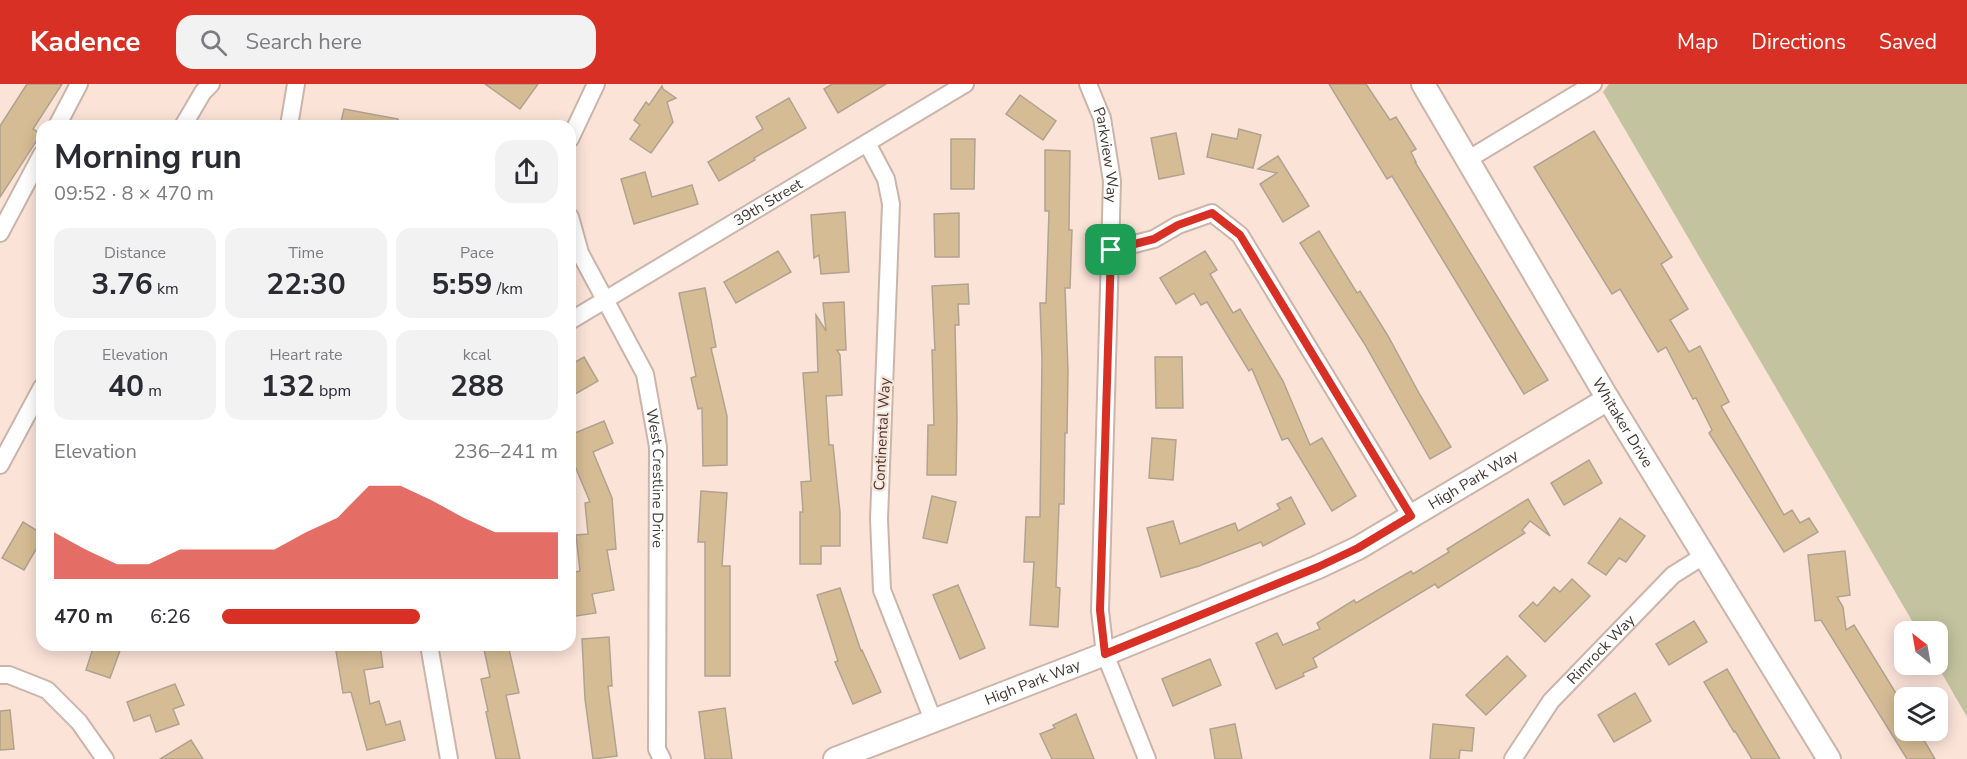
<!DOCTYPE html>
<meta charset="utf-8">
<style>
:root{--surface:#fff;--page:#f2f2f3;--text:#2b2b33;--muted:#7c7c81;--accent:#d93025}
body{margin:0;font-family:"Nunito Sans",sans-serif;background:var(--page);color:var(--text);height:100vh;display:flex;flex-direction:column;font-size:22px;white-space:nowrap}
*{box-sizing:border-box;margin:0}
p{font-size:20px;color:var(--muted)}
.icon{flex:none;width:33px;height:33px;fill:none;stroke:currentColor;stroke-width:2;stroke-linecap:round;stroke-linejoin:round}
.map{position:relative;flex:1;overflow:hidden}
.panel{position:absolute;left:36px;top:36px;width:540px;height:531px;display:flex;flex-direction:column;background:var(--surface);border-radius:18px;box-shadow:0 3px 15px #0003}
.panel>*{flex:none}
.needle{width:39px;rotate:329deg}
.buttons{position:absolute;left:1894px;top:537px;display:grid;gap:12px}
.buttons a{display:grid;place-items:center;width:54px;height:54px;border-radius:12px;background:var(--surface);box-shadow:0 3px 15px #0003;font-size:30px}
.pin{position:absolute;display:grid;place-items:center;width:51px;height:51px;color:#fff;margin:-26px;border-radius:12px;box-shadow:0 3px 9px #0006}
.round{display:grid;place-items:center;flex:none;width:63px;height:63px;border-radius:18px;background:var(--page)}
.head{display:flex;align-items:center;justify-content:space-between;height:102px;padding:0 18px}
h1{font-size:33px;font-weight:700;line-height:45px}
.stats{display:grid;grid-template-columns:repeat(3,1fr);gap:9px;height:102px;padding:6px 18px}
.stats div{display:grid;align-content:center;border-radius:15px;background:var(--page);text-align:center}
.stats b{font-size:30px;font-weight:700}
.stats small{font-size:16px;font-weight:400}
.stats p{font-size:16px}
.chart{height:168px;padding:12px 18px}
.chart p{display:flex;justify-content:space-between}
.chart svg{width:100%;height:108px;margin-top:6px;fill:var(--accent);opacity:.7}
ul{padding:0 18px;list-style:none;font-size:20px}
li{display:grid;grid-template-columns:96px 72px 1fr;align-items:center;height:45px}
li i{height:15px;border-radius:8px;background:var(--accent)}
header{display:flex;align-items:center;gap:36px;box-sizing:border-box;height:84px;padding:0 30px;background:var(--accent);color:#fff}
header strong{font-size:28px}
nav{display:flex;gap:33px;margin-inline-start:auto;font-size:21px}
.search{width:420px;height:54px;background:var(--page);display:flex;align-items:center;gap:15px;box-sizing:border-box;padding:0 21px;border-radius:18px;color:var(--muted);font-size:22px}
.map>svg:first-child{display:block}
.green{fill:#c3c39f}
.building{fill:#d6bc95;stroke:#b0a390;stroke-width:1.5}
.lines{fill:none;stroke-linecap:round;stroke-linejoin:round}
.street-casing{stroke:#cbb4a9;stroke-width:20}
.secondary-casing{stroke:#cbb4a9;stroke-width:26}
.street{stroke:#fff;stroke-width:16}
.secondary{stroke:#fff;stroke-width:22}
.route-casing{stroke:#fff;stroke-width:12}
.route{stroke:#d93025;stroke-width:8}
.labels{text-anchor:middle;stroke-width:4.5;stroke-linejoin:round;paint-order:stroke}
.street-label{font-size:15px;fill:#413833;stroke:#fbe3d8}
</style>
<header>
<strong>Kadence</strong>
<div class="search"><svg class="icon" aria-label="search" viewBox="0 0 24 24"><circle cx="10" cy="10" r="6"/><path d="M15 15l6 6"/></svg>Search here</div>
<nav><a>Map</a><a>Directions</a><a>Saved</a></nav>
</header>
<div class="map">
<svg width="1967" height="675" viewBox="0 0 1967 675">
<rect width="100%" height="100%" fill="#fbe3d8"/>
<!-- green -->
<polygon class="green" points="1609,0 1967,0 1967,633 1937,581 1938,548 1918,547 1603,8"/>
<!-- building -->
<g class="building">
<polygon points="27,0 62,0 33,45 41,50 0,113 0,42"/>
<polygon points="485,0 538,0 520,25"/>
<polygon points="832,0 886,0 838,29 824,5"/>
<polygon points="1329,0 1366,0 1390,36 1396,33 1416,65 1411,68 1416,78 1415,78 1548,296 1524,310 1392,92 1387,95"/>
<polygon points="662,2 663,5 676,14 667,18 673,38 651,69 630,55 640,41 634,36 646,18 649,21"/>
<polygon points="1020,11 1056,37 1043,56 1006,30"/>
<polygon points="789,14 806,44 754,74 755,76 719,97 708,78 763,45 756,33"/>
<polygon points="344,25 398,35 398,42 340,42"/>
<polygon points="1239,45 1261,51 1253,84 1207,73 1212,50 1237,55"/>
<polygon points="1594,47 1672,173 1661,180 1688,225 1670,236 1689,268 1700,262 1729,318 1721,322 1784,431 1792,426 1800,439 1809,434 1818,448 1784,468 1709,349 1712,346 1696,314 1693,315 1666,263 1658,268 1620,205 1612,210 1534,83"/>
<polygon points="1176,49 1184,90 1159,95 1151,54"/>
<polygon points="951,55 975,55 974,105 951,105"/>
<polygon points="1045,66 1070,67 1069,146 1072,146 1070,204 1065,204 1068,287 1067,349 1065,349 1064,420 1059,420 1056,503 1060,504 1058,543 1030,541 1034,478 1024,478 1026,433 1040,433 1042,275 1040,219 1046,219 1049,127 1045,127"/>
<polygon points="1278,72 1309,122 1283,138 1260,100 1277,89 1258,85"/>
<polygon points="645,88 652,113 692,101 698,120 634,140 621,95"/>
<polygon points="845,128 849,188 821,190 819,171 814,174 811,131"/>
<polygon points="959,129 959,173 935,173 934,130"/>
<polygon points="1319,147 1357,209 1360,207 1388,252 1420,311 1451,363 1430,375 1364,259 1300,159"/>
<polygon points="778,167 791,188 736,219 724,198"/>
<polygon points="1205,167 1217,186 1210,190 1233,229 1240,225 1283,297 1310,361 1322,354 1356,412 1332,427 1288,354 1282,356 1252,285 1249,287 1207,218 1201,221 1194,209 1176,220 1160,194"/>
<polygon points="968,200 969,220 958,220 959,241 955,241 957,334 956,391 927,391 928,341 934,341 932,266 935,266 932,202"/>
<polygon points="705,204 716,263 711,264 727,332 727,381 703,382 702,324 698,325 691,294 696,292 679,209"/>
<polygon points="844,218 846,266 837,266 840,271 842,311 826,312 829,361 833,361 840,428 840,462 821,462 821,480 800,480 800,428 803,428 801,398 811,397 803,289 818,288 816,231 826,247 823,219"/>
<polygon points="584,273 598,297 570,313 570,281"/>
<polygon points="1155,273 1182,273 1183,324 1156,324"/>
<polygon points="604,337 613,359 593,368 612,414 616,465 607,466 614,506 592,510 596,529 570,533 570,489 580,487 576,451 588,450 585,419 590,418 570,370 570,351"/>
<polygon points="1152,354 1176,356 1173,396 1149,394"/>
<polygon points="1589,376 1602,399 1564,421 1551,399"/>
<polygon points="701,407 727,409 722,482 730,482 730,592 705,592 705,458 698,458"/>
<polygon points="932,412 956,418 947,459 923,454"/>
<polygon points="1291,413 1305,440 1263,462 1261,458 1199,482 1161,493 1147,444 1173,437 1180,460 1235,439 1238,447 1280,425 1277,420"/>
<polygon points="1528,415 1550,452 1530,437 1522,446 1525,449 1438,504 1435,500 1313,574 1317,583 1303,589 1304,592 1276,605 1256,559 1277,549 1283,561 1320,545 1317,539 1354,516 1356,519 1411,487 1413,490 1449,468 1447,465"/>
<polygon points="1620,434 1645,452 1626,478 1619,474 1606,491 1588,479"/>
<polygon points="23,438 42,450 42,455 24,486 2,474"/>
<polygon points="1845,467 1850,511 1837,513 1843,523 1846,546 1854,541 1905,624 1905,646 1918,646 1935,675 1907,675 1821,536 1815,537 1808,471"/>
<polygon points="1572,495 1590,512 1545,558 1519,532 1533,518 1537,522 1554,503 1560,508"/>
<polygon points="958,501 985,564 960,575 933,511"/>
<polygon points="840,504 861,567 862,566 881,608 853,620 835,578 838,577 817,511"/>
<polygon points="1694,537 1707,558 1669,581 1656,560"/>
<polygon points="609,553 612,602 608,602 617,672 593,675 585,615 582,555"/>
<polygon points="94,561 122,561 110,594 86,586"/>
<polygon points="335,561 380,561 383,583 364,586 370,620 379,617 386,641 400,637 405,656 367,666 351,608 343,609"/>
<polygon points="483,561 508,561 519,609 506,611 520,675 496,675 486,628 488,627 481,595 490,593"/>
<polygon points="1507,572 1526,592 1486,631 1466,611"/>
<polygon points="1210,575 1221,601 1173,622 1162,595"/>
<polygon points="1727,585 1762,645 1780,675 1752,675 1735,647 1734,648 1704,598"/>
<polygon points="175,600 184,621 173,625 179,640 156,648 150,631 134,637 127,618"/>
<polygon points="1635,609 1651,637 1614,658 1598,631"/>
<polygon points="725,624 732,675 705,675 699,628"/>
<polygon points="10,626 14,665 0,666 0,627"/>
<polygon points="1076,630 1094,675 1052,675 1040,650 1055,644 1053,641"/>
<polygon points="1235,640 1242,675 1215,675 1210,645"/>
<polygon points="1433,640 1474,644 1472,667 1460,666 1459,675 1430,675"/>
<polygon points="191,656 203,675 160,675"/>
</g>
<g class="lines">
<!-- street casing -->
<g class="street-casing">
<g id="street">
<path id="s1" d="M1088,0L1102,34L1112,97L1100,527L1105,570L1147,675"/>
<polyline points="57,42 79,0"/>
<polyline points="183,42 203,8 211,0"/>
<polyline points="289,42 296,0"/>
<polyline points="570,55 596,0"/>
<polyline points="867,59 886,95 891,120 879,435 882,506 933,636"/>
<polyline points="1467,76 1593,0"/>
<path id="s2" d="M570,133L580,169L645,290L658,363L657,665L662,675"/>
<polyline points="0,149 42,70"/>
<polyline points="1111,166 1154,155 1178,141 1212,129 1240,151 1411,432"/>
<path id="s3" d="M570,237L965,0"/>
<polyline points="0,381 42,303"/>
<polyline points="429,561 449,675"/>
<polyline points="0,591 9,591 47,606 79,638 105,675"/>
<path id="s4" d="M1513,675L1551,617L1673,491L1705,471"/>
</g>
</g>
<!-- secondary casing -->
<g class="secondary-casing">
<g id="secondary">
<path id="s5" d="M1423,0L1608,315L1829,675"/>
<path id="s6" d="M835,675L1105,570L1318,483L1358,464L1608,315"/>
</g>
</g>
<!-- street -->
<use href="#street" class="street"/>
<!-- secondary -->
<use href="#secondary" class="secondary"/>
</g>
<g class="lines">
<!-- route casing -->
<g class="route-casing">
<polygon id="route" points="1212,129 1240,151 1411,432 1358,464 1318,483 1105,570 1100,526 1111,166 1154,155 1178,141"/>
</g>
<!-- route -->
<use href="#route" class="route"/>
</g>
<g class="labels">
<!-- street labels -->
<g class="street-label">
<text dy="5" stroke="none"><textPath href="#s1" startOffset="74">Parkview Way</textPath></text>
<text dy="5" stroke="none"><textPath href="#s3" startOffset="231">39th Street</textPath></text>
<text dy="5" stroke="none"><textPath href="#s5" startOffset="393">Whitaker Drive</textPath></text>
<text transform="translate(882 350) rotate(-87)" y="5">Continental Way</text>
<text dy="5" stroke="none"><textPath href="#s2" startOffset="280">West Crestline Drive</textPath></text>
<text dy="5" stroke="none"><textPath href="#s6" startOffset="698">High Park Way</textPath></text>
<text dy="5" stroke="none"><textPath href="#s4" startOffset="141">Rimrock Way</textPath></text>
<text dy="5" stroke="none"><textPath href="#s6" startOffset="212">High Park Way</textPath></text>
</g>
</g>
</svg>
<div class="buttons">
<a><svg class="needle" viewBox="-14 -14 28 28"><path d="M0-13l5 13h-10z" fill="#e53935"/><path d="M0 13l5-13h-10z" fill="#7c7c81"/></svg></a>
<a><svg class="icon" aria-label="layers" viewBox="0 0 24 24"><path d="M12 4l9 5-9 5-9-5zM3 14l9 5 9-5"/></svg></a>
</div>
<div class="pin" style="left:1111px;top:166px;background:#1e9e55"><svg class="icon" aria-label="arrive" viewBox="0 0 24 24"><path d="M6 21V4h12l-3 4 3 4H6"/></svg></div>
<section class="panel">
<div class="head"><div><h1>Morning run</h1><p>09:52 · 8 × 470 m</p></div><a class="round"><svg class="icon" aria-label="share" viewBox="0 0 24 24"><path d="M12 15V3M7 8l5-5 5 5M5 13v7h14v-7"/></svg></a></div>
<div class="stats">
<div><p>Distance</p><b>3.76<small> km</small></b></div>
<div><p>Time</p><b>22:30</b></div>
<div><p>Pace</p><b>5:59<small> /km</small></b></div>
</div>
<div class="stats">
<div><p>Elevation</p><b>40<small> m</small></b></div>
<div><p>Heart rate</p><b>132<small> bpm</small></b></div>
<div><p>kcal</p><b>288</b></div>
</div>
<div class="chart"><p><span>Elevation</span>236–241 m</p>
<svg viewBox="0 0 160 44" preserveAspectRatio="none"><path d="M0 44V25L10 32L20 38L30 38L40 32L50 32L60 32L70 32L80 25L90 19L100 6L110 6L120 12L130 19L140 25L150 25L160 25V44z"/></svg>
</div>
<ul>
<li><b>470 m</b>6:26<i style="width:59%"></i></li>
</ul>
</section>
</div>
